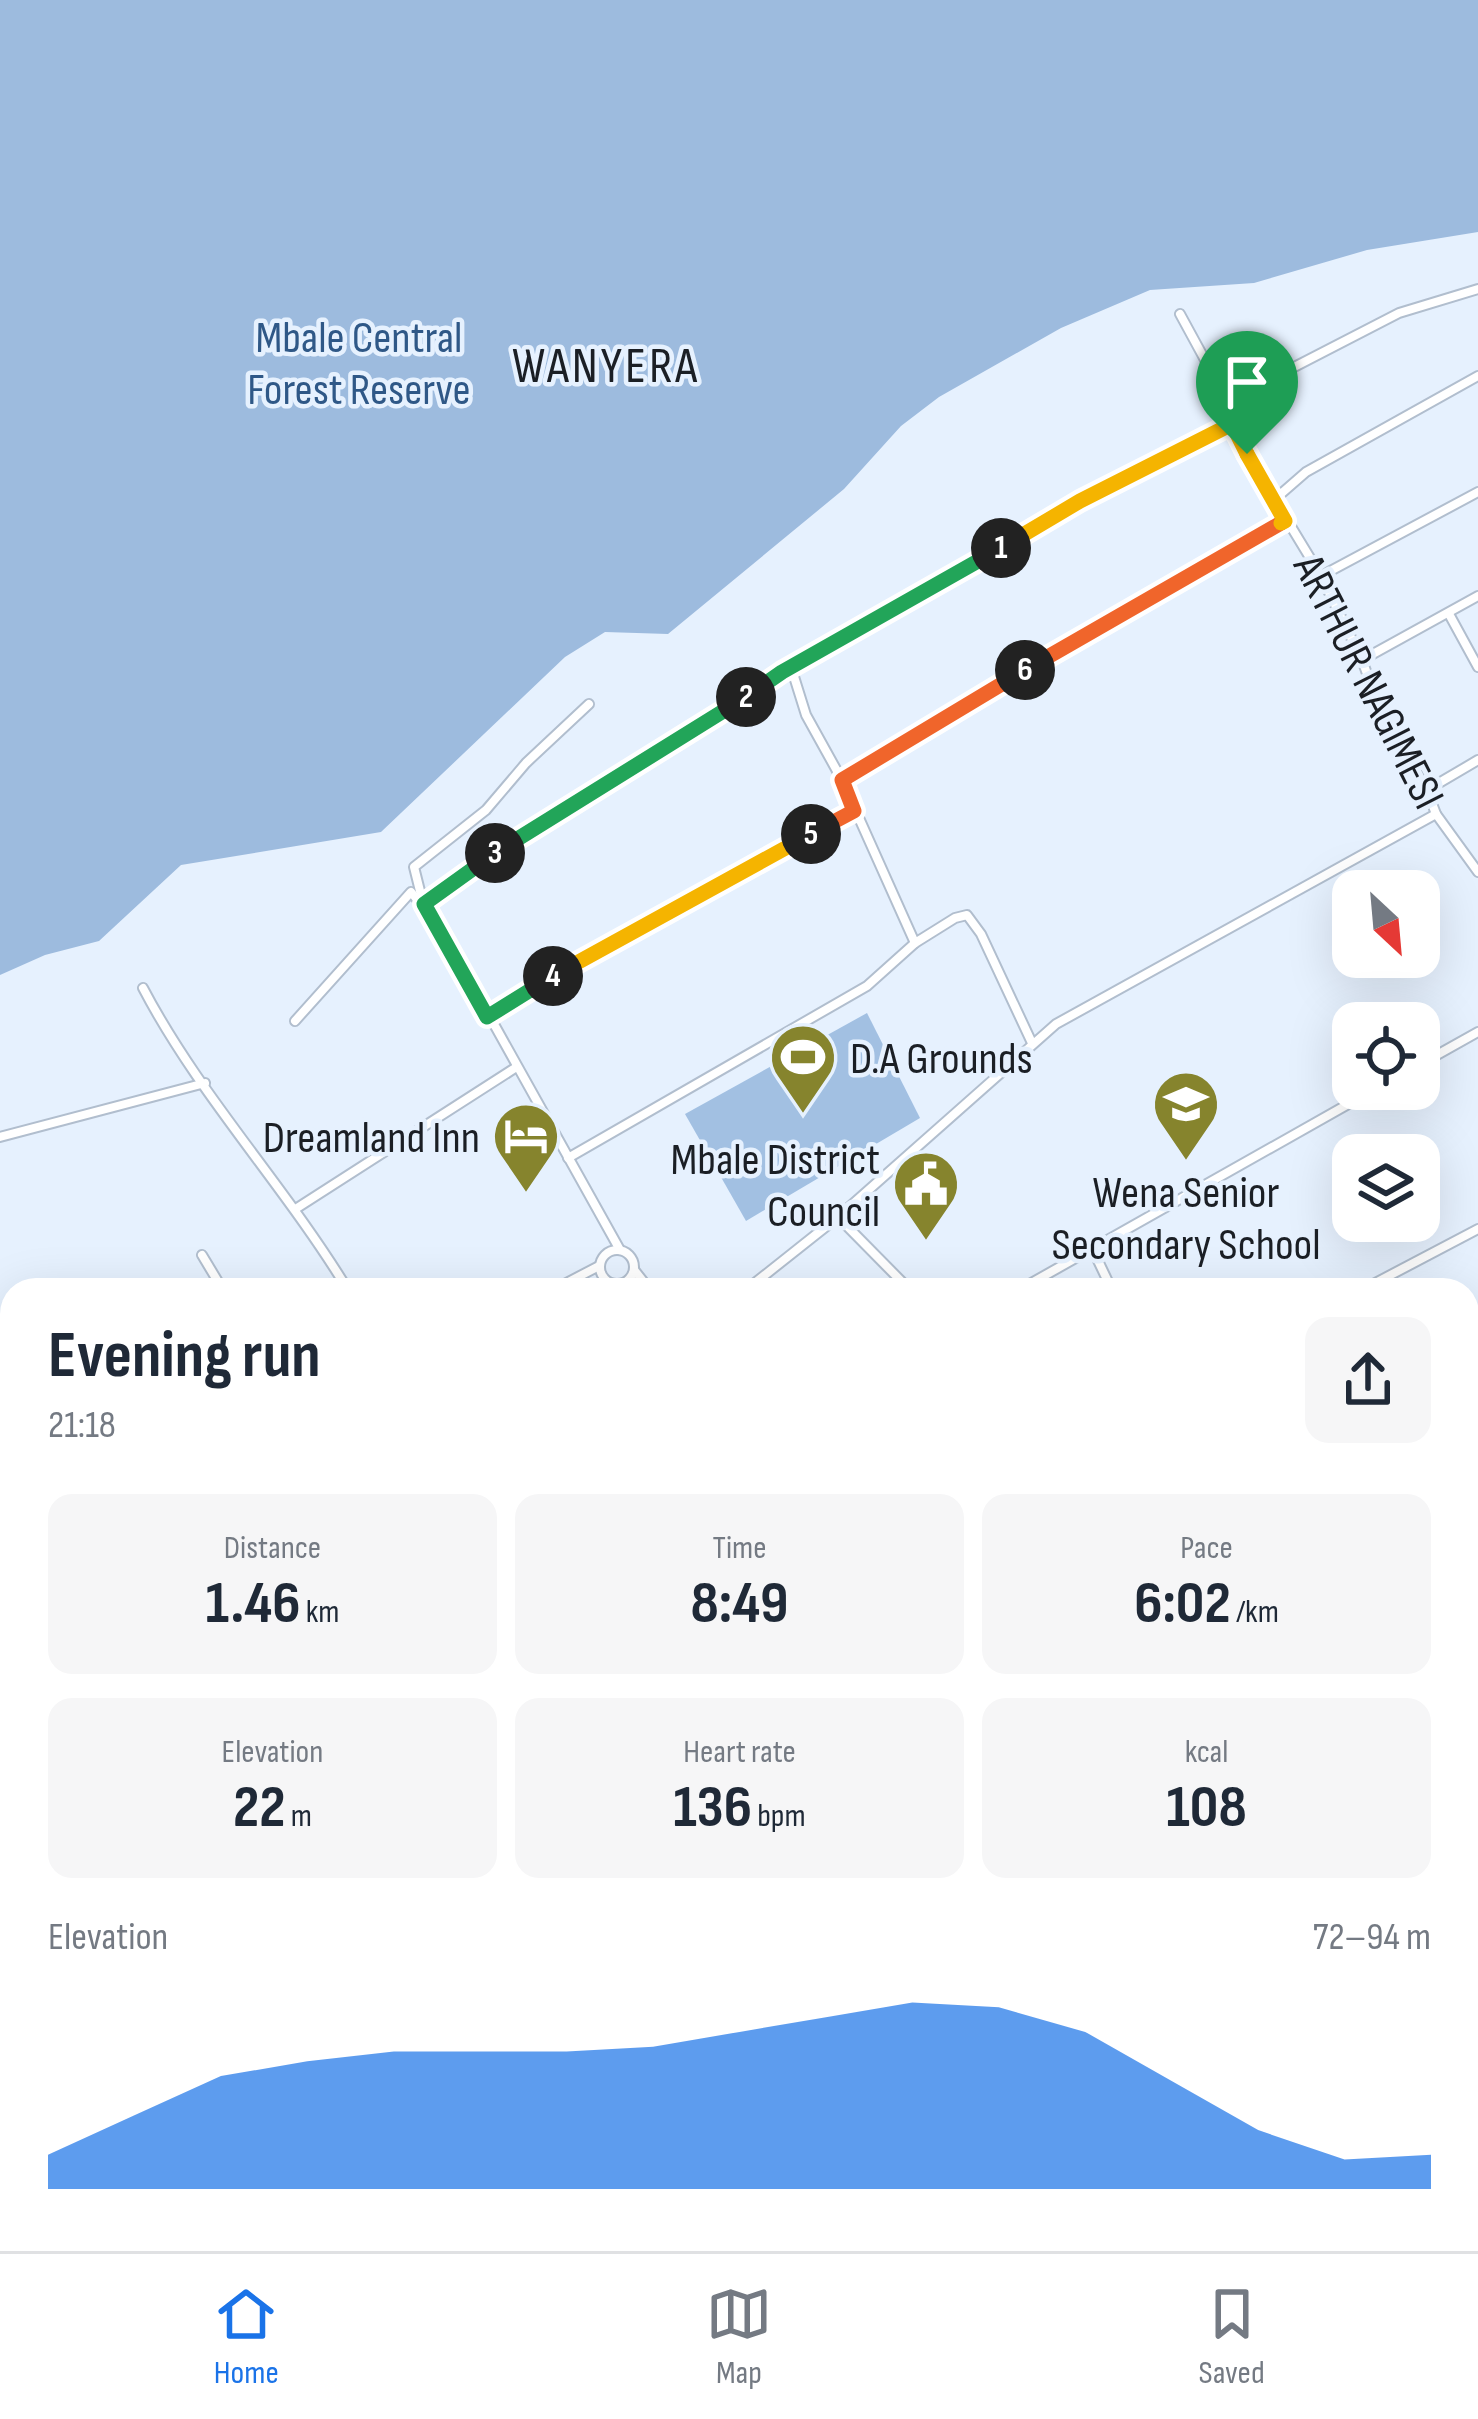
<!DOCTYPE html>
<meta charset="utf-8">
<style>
:root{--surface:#fff;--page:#f6f6f7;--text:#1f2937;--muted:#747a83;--line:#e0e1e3;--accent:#1a73e8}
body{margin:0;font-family:"Sofia Sans Condensed",sans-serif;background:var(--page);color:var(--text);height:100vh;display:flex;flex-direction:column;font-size:45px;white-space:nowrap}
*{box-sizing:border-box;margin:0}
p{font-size:39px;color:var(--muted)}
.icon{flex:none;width:66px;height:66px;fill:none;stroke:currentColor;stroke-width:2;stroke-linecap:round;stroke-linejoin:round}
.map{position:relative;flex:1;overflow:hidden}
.details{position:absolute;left:0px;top:1278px;width:1479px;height:975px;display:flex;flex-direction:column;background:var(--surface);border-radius:36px 36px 0 0;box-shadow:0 12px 48px #0002}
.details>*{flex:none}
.needle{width:78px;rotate:154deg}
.buttons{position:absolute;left:1332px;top:870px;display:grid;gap:24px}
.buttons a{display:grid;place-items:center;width:108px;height:108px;border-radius:24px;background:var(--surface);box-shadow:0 12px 48px #0002;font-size:60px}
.pin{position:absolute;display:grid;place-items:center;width:102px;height:102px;color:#fff;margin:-123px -51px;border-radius:50% 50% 50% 0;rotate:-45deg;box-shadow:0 0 12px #0007}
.pin .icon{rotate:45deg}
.km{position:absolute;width:60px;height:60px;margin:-30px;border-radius:50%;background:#222;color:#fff;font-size:33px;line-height:60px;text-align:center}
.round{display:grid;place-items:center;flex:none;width:126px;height:126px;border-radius:24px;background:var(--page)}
.summary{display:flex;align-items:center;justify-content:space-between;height:204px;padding:0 48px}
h1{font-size:66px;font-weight:700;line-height:90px}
.figures{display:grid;grid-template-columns:repeat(3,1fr);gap:18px;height:204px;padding:12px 48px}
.figures div{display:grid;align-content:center;border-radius:24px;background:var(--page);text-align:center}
.figures b{font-size:60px;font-weight:700}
.figures small{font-size:33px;font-weight:400}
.figures p{font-size:33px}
.chart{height:336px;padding:24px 48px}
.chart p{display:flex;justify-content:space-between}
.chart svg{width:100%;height:216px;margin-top:12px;fill:var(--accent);opacity:.7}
.tab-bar{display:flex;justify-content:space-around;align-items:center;height:168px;border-top:3px solid var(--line);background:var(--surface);font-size:33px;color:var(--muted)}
.tab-bar a{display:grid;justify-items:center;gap:6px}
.tab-bar .active{color:var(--accent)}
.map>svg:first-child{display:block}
.built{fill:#d6e4f6}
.green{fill:#a2c0e2}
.forest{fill:#9dbbde}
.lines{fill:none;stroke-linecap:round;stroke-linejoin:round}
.street-casing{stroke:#b1bece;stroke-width:12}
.primary-casing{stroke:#b1bece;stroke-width:16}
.street{stroke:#fff;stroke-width:8}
.primary{stroke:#fff;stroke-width:12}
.split-1-casing{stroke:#fff;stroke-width:24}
.split-2-casing{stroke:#fff;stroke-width:24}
.split-3-casing{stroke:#fff;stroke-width:24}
.split-4-casing{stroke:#fff;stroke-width:24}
.split-5-casing{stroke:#fff;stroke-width:24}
.split-6-casing{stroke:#fff;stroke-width:24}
.split-7-casing{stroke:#fff;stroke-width:24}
.split-8-casing{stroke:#fff;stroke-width:24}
.split-1{stroke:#f5b400;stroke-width:15}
.split-2{stroke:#22a559;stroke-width:15}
.split-3{stroke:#22a559;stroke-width:15}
.split-4{stroke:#22a559;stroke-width:15}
.split-5{stroke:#f5b400;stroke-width:15}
.split-6{stroke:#f0652b;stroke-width:15}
.split-7{stroke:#f0652b;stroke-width:15}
.split-8{stroke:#f5b400;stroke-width:15}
.labels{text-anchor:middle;stroke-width:9;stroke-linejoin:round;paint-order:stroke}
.park-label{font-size:45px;fill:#2f5887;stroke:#e6f1fe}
.street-label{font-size:45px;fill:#1b1f25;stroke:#e6f1fe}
.poi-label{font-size:45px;fill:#1b1f25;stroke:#e6f1fe;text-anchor:end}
.quarter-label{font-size:51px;letter-spacing:3px;fill:#1b1f25;stroke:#e6f1fe}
</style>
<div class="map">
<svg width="1478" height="2251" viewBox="0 0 1478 2251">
<rect width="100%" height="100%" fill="#e6f1fe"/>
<!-- built -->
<g class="built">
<polygon points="12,1344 12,1500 0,1478 0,1351"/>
<polygon points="0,1489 12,1508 12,1611 0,1621"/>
<polygon points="0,2211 12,2212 12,2241 25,2241 23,2251 0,2251"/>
</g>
<!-- green -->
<g class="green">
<polygon points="867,1013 920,1118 746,1221 685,1114"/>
<polygon points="11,1618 12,1685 4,1746 0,1746 0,1625"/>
</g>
<!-- forest -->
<polygon class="forest" points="0,0 1478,0 1478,232 1367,250 1254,283 1150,290 1061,328 939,397 901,426 844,489 668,634 605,632 565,657 381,832 181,865 99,941 45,955 0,975"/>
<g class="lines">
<!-- street casing -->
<g class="street-casing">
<g id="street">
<polyline points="1180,314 1229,404 1232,424 1247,454 1321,576 1362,660 1384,720 1427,790 1436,814 1478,872"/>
<polyline points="1229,404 1240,395 1399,313 1478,289"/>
<polyline points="1275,499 1306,472 1478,376"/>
<polyline points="1321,576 1478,492"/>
<polyline points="1449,614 1478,667"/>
<polyline points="1362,660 1478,596"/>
<polyline points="791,667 806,715 842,780 915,943 955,918 967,915 981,934 1032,1043"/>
<polyline points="842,780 1206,563 1285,521"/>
<polyline points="1427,790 1478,760"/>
<polyline points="423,903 414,867 486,810 526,763 589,704"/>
<polyline points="424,904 476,865 701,727 782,672 932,590 1080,501 1232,424"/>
<path d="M143,988C199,1095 285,1186 348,1290"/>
<polyline points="487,1017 676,907 854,811"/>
<polyline points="295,1021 411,892 442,931 620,1250"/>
<polyline points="1419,1065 1478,1032"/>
<polyline points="0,1137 205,1083"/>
<polyline points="568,1158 867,986 915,943"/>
<polyline points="297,1208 515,1068"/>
<polyline points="838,1217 910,1290"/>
<polyline points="1092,1248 1112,1290"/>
<circle cx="617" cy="1267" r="17"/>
<polyline points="202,1255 223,1290"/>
<polyline points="635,1271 650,1290"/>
<polyline points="553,1290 599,1266"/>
<polyline points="746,1290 838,1217 1056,1024 1436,814"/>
<polyline points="1019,1290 1375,1089"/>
<polyline points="1362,1290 1478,1229"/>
<polyline points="1467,1471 1478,1465"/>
<polyline points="0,1852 12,1754"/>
<polyline points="1467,1876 1478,1899"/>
<polyline points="1467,2095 1478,2116"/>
<polyline points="0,2204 12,2205"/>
<polyline points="1140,2241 1144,2251"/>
<polyline points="1268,2241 1273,2251"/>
<polyline points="1403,2241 1408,2251"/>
<polyline points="87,2251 89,2241"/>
<polyline points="829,2251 831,2241"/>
<polyline points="970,2251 1008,2251"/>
</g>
</g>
<!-- primary casing -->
<g class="primary-casing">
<g id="primary">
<polyline points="0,1924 12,1934"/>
<polyline points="1467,1975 1478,1969"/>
<polyline points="0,1991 12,1981"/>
</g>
</g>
<!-- street -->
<use href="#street" class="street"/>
<!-- primary -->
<use href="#primary" class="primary"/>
</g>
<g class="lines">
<!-- split-1 casing -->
<g class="split-1-casing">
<polyline id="split-1" points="1001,548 1080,501 1232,424 1247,454"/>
</g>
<!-- split-2 casing -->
<g class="split-2-casing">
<polyline id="split-2" points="746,697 782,672 1001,548"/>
</g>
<!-- split-3 casing -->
<g class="split-3-casing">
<polyline id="split-3" points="495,853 746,697"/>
</g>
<!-- split-4 casing -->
<g class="split-4-casing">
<polyline id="split-4" points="495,853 424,904 487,1017 553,976"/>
</g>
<!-- split-5 casing -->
<g class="split-5-casing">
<polyline id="split-5" points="553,976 811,834"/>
</g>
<!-- split-6 casing -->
<g class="split-6-casing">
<polyline id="split-6" points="811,834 854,811 842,780 1025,670"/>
</g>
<!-- split-7 casing -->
<g class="split-7-casing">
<polyline id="split-7" points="1025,670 1281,523"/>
</g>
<!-- split-8 casing -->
<g class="split-8-casing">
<polyline id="split-8" points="1247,454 1285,521 1281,523"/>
</g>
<!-- split-1 -->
<use href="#split-1" class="split-1"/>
<!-- split-2 -->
<use href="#split-2" class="split-2"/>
<!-- split-3 -->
<use href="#split-3" class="split-3"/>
<!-- split-4 -->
<use href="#split-4" class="split-4"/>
<!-- split-5 -->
<use href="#split-5" class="split-5"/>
<!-- split-6 -->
<use href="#split-6" class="split-6"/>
<!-- split-7 -->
<use href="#split-7" class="split-7"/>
<!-- split-8 -->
<use href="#split-8" class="split-8"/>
</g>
<!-- icons -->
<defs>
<g id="stadium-pin" transform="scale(3.45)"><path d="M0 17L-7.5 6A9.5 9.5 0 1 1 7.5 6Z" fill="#86842d" stroke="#e6f1fe"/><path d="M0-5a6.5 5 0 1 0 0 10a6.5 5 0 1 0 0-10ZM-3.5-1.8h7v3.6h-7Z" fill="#fff"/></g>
<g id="school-pin" transform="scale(3.45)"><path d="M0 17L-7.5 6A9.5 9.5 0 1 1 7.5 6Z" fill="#86842d" stroke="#e6f1fe"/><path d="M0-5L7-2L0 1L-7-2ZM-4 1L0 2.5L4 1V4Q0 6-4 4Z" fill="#fff"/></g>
<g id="hotel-pin" transform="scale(3.45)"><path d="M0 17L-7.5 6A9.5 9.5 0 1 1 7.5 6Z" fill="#86842d" stroke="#e6f1fe"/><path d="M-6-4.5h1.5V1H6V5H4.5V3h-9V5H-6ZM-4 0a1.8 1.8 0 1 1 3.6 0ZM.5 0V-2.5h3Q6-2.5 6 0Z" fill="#fff"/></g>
<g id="civic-pin" transform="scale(3.45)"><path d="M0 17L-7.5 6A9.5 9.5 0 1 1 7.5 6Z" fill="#86842d" stroke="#e6f1fe"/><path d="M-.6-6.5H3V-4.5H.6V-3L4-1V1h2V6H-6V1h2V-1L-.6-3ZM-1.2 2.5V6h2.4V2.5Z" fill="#fff"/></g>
</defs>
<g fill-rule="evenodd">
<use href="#stadium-pin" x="803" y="1057"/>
<use href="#school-pin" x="1186" y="1104"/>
<use href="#hotel-pin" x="526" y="1136"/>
<use href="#civic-pin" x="926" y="1184"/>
</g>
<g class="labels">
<!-- park labels -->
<g class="park-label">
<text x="359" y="352">Mbale Central<tspan x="359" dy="52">Forest Reserve</tspan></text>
</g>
<!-- street labels -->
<g class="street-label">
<text transform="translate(1370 681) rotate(63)" y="16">ARTHUR NAGIMESI</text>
</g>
<!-- poi labels -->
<g class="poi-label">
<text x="850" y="1073" text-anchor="start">D.A Grounds</text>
<text x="480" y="1152">Dreamland Inn</text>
<text x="880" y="1174">Mbale District<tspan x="880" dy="52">Council</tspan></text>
<text x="1186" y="1207" text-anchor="middle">Wena Senior<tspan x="1186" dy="52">Secondary School</tspan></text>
</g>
<!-- quarter labels -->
<g class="quarter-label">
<text x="606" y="382">WANYERA</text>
</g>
</g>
</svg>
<div class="buttons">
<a><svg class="needle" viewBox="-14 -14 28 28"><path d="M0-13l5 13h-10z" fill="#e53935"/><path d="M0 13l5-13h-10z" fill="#747a83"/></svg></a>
<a><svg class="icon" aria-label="locate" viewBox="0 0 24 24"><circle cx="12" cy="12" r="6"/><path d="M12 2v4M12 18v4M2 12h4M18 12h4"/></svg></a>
<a><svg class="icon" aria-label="layers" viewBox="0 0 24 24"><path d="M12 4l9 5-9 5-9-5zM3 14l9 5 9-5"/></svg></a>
</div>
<div class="pin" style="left:1247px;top:454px;background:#1e9e55"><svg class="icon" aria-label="arrive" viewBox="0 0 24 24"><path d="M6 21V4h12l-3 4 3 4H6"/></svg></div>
<b class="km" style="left:1001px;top:548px">1</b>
<b class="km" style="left:746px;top:697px">2</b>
<b class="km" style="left:495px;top:853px">3</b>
<b class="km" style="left:553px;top:976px">4</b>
<b class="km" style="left:811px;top:834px">5</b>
<b class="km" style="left:1025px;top:670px">6</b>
<section class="details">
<div class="summary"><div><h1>Evening run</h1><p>21:18</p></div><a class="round"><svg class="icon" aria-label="share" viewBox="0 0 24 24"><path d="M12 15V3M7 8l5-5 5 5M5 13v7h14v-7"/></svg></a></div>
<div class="figures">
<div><p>Distance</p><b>1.46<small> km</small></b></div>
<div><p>Time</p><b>8:49</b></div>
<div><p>Pace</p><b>6:02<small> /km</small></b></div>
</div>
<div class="figures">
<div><p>Elevation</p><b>22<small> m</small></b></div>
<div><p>Heart rate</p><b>136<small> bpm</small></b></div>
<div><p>kcal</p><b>108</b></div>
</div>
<div class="chart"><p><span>Elevation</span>72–94 m</p>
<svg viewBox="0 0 160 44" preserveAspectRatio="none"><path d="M0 44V37L10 29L20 21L30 18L40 16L50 16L60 16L70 15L80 12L90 9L100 6L110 7L120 12L130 22L140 32L150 38L160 37V44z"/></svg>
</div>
</section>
</div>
<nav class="tab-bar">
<a class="active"><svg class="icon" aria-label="home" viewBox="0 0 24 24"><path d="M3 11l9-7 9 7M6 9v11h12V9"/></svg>Home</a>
<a><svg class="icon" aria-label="map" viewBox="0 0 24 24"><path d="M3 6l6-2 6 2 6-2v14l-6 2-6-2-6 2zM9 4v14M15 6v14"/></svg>Map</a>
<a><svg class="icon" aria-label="saved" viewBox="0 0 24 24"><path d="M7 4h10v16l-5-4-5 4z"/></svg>Saved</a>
</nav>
